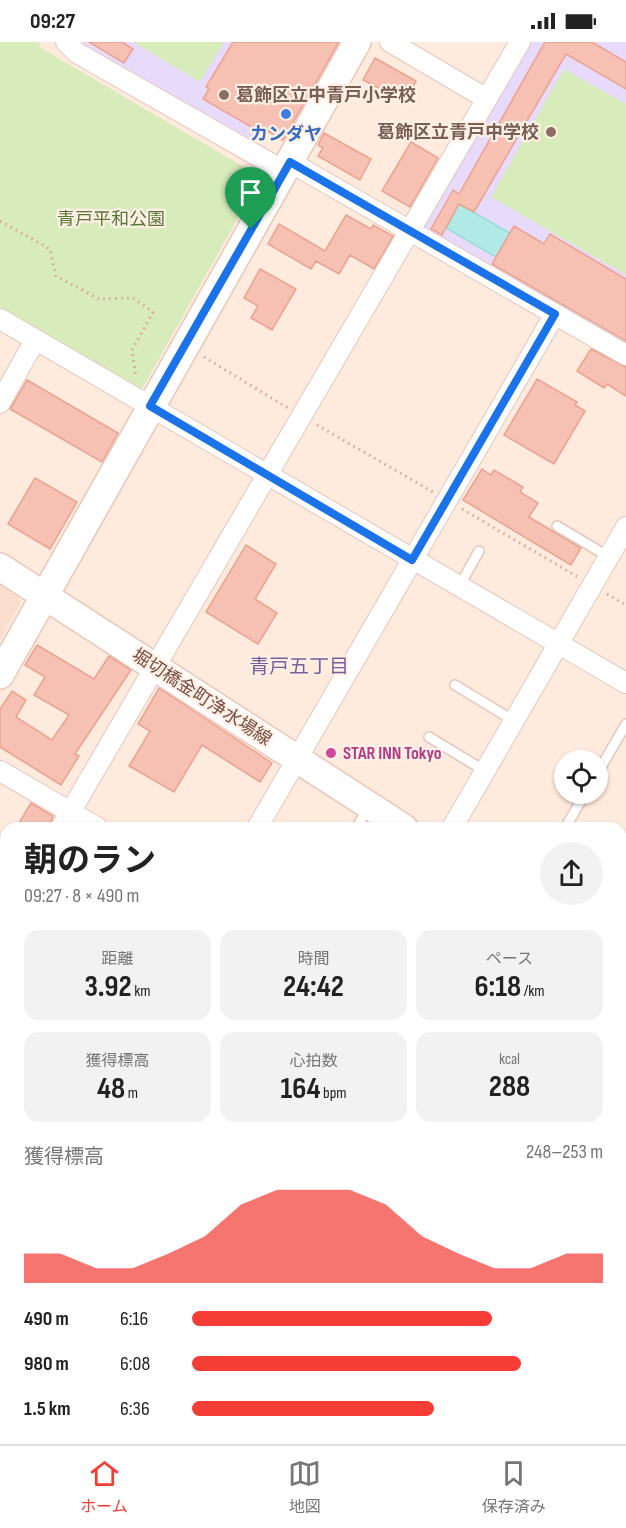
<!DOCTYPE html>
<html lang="ja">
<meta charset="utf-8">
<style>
:root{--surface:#fff;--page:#f2f2f2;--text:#222;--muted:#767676;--line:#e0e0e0;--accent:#f53c35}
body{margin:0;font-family:"Sofia Sans Condensed","Noto Sans JP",sans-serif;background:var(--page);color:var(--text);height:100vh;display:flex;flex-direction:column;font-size:22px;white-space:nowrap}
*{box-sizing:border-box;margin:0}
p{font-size:20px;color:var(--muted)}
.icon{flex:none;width:33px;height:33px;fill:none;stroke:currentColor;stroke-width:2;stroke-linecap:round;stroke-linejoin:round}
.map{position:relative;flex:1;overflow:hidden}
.panel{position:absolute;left:0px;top:780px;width:627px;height:622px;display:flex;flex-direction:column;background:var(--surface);border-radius:18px 18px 0 0;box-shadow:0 2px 4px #0004}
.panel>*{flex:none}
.fabs{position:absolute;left:554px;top:708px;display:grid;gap:12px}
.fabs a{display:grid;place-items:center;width:54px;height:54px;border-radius:50%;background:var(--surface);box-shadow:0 2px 4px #0004;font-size:30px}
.pin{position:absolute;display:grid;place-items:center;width:51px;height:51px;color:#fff;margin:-62px -26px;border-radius:50% 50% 50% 0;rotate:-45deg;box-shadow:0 0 6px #0007}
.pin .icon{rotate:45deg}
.round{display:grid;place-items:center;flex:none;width:63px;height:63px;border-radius:32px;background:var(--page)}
.headline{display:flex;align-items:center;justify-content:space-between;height:102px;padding:0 24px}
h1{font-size:33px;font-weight:700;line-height:45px}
.stats{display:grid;grid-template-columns:repeat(3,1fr);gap:9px;height:102px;padding:6px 24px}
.stats div{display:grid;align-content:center;border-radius:15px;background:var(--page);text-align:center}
.stats b{font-size:30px;font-weight:700}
.stats small{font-size:16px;font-weight:400}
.stats p{font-size:16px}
.chart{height:168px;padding:12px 24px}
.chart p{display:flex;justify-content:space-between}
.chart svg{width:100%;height:108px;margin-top:6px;fill:var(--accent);opacity:.7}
ul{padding:0 24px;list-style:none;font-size:20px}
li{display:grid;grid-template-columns:96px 72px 1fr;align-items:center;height:45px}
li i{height:15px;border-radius:8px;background:var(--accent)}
.status{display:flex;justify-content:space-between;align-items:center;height:42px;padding:0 30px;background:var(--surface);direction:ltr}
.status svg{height:16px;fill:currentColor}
.tabs{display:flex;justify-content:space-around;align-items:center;height:84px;border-top:2px solid var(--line);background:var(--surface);font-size:16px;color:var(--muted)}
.tabs a{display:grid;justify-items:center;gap:3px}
.tabs .selected{color:var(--accent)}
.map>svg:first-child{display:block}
.residential{fill:#f9dece}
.commercial{fill:#ffd5d0}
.education{fill:#e8dafa}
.green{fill:#d8ecbb}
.water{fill:#b0e9e6;stroke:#96dcd9;stroke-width:1.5}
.building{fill:#f6c0b2;stroke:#eaa291;stroke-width:1.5}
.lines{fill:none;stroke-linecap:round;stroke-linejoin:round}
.lane-casing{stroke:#e5c7bc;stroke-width:12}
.street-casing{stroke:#e5c7bc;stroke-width:22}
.secondary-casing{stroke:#eac6b8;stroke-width:30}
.path{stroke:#daa396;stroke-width:3;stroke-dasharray:1.5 4.5;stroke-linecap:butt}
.lane{stroke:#fff;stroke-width:9}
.street{stroke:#fff;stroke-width:20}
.secondary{stroke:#fff;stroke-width:27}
.rail{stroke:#ab9cc7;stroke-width:4.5;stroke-dasharray:9 6;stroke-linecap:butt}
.route-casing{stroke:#fff;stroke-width:12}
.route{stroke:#1a73e8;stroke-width:8}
.education-dot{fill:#8d6e63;stroke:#fff0e5;stroke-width:2}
.shop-dot{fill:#3f7fe0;stroke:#fff0e5;stroke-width:2}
.hotel-dot{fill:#d1479c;stroke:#fff0e5;stroke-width:2}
.labels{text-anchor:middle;stroke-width:4.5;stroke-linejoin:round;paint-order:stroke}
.education-label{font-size:18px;font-weight:bold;fill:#785e54;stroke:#fff0e5;text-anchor:start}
.shop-label{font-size:18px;font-weight:bold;fill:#366cbe;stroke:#fff0e5}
.park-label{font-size:18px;fill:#577738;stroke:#fff0e5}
.street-label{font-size:18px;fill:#764c44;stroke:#fff0e5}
.hotel-label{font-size:18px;font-weight:bold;fill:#b23c85;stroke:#fff0e5;text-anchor:start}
.neighbourhood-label{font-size:20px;fill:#7a5e9a;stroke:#fff0e5}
</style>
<div class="status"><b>09:27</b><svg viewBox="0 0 49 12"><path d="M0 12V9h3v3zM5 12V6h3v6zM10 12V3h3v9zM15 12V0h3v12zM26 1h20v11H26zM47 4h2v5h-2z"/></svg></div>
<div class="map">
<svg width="626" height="1402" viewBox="0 0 626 1402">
<rect width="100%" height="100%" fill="#feebdd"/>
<!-- residential -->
<polygon class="residential" points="0,543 19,555 20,562 0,598"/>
<!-- commercial -->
<polygon class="commercial" points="313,1396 504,1396 504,1397 499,1402 286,1402"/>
<!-- education -->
<g class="education">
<polygon points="83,0 310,0 251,100 85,6"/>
<polygon points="528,0 626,0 626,308 425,191 423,180"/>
</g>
<!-- green -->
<g class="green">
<polygon points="0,0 39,0 41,6 261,135 142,347 0,267"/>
<polygon points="133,0 224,0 200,40"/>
<polygon points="564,27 626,62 626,233 491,155"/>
</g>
<!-- water -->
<polygon class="water" points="459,162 510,191 496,215 446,186"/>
<!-- building -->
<g class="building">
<polygon points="89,0 122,0 133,7 124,21"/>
<polygon points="233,0 339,0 283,98 255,82 253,86 203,57 209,47 206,45"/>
<polygon points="545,0 592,0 626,20 626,47 566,12 474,170 459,162 442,193 431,187 453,148 459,152"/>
<polygon points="375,16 416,39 405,60 363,38"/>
<polygon points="324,91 371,117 360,138 318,114 323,106 318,103"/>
<polygon points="411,100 438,116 410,165 382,149"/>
<polygon points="346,173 371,187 373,183 393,194 374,227 350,213 339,232 316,219 311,227 268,202 279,182 325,209"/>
<polygon points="514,184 544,202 550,192 626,237 626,299 492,222"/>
<polygon points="260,227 296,247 272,288 251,276 258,264 244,256"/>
<polygon points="591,307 626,325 626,354 607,342 604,346 577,329"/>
<polygon points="537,337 577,360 575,363 585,369 554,422 504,393"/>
<polygon points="27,338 118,391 102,420 10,367"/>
<polygon points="482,427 491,433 494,428 523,445 520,450 538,461 529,475 581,506 571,523 463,458"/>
<polygon points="35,436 77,460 50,507 8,482"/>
<polygon points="246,503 276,522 255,557 277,571 258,602 206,570"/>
<polygon points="37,603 94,637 109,614 131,628 75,712 79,714 61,743 0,705 0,667 12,649 26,658 16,675 52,698 69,673 34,653 45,635 25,623"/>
<polygon points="159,646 272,721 260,740 202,703 174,750 129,724 150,689 138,682"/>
<polygon points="31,761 53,774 49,786 16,786"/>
</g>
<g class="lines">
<!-- lane casing -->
<g class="lane-casing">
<g id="lane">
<polyline points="557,484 609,515"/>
<polyline points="459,545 479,509"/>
<polyline points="455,643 514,679"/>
<polyline points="429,695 485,729"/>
<polyline points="597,732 626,682"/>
<polyline points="356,786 369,765"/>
<polyline points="565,786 585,752"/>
<polyline points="621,1396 622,1402"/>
</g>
</g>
<!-- street casing -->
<g class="street-casing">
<g id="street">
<polyline points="66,0 77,11 284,129"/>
<polyline points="390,0 487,57"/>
<polyline points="290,120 626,313"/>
<polyline points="0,277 626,641"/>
<polyline points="0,361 35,298"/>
<polyline points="0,729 98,786"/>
<polyline points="61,786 520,0"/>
<polyline points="257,786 555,272"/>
<polyline points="452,786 626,485"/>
<polyline points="0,892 6,882"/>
<polyline points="621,908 626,902"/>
<polyline points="0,945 6,948"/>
<polyline points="621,1115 626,1107"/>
<polyline points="0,1134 6,1134"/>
<polyline points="621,1221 626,1220"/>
<polyline points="0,1346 6,1346"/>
<polyline points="621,1384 626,1384"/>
<polyline points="155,1396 156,1402"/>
<polyline points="360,1396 362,1402"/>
<polyline points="515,1399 530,1396"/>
<polyline points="223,1402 246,1396"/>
</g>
</g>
<!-- secondary casing -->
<g class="secondary-casing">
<g id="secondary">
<polyline points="0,525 404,786"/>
<polyline points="0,633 357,0"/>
<polyline points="621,927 626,931"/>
<polyline points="0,1287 6,1286"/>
</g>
</g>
<!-- path -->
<g class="path">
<polyline points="0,179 50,207 56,234 99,257 133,256 153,270 132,308 136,336"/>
<polyline points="204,315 288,366"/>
<polyline points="317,383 433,450"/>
<polyline points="462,467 578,535"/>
<polyline points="607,552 626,563"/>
</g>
<!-- lane -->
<use href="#lane" class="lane"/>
<!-- street -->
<use href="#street" class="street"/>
<!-- secondary -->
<use href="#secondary" class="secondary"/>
<!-- rail -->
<g class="rail">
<polyline points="621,1331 626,1330"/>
<polyline points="621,1341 626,1341"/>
<polyline points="621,1360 626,1359"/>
<polyline points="358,1402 377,1396"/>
<polyline points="385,1402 411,1396"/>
<polyline points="449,1402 468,1396"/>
</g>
</g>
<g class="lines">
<!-- route casing -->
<g class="route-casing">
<polygon id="route" points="290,120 555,272 412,518 150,364"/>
</g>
<!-- route -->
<use href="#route" class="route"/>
</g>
<!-- markers -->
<g class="education-dot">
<circle cx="224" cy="53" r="6"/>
<circle cx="551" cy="90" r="6"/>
</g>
<circle class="shop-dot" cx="286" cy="72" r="6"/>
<circle class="hotel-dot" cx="331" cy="711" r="6"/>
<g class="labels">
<!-- education labels -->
<g class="education-label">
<text x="236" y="59">葛飾区立中青戸小学校</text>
<text x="539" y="96" text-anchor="end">葛飾区立青戸中学校</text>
</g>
<!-- shop labels -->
<g class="shop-label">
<text x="286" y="98">カンダヤ</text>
</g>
<!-- park labels -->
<g class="park-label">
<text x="111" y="183">青戸平和公園</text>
</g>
<!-- street labels -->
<g class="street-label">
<text transform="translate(202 655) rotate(33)" y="6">堀切橋金町浄水場線</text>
</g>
<!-- hotel labels -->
<g class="hotel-label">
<text x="343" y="717">STAR INN Tokyo</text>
</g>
<!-- neighbourhood labels -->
<g class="neighbourhood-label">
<text x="299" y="631">青戸五丁目</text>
</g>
</g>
</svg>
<div class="fabs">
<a><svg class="icon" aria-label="locate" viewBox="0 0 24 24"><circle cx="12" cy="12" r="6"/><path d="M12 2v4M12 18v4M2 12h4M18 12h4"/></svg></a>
</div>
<div class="pin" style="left:251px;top:187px;background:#1e9e55"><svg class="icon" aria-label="arrive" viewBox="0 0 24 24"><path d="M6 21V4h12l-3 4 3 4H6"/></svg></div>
<section class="panel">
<div class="headline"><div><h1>朝のラン</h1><p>09:27 · 8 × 490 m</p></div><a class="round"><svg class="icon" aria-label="share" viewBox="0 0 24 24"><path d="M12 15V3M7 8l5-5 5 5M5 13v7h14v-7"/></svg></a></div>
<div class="stats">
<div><p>距離</p><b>3.92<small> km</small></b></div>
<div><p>時間</p><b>24:42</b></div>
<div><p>ペース</p><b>6:18<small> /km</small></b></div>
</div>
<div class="stats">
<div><p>獲得標高</p><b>48<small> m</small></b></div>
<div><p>心拍数</p><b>164<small> bpm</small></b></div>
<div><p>kcal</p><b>288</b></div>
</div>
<div class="chart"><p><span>獲得標高</span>248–253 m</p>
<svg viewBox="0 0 160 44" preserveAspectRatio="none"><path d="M0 44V32L10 32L20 38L30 38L40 32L50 25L60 12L70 6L80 6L90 6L100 12L110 25L120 32L130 38L140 38L150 32L160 32V44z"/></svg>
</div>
<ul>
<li><b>490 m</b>6:16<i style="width:73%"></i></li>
<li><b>980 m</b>6:08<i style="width:80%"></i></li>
<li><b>1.5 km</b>6:36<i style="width:59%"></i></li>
</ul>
</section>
</div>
<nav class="tabs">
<a class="selected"><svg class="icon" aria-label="home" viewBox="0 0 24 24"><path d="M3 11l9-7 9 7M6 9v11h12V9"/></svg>ホーム</a>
<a><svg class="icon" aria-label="map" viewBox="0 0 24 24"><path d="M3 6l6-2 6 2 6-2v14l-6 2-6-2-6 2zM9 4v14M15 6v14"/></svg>地図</a>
<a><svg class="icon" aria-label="saved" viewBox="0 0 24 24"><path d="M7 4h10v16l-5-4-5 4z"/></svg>保存済み</a>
</nav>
